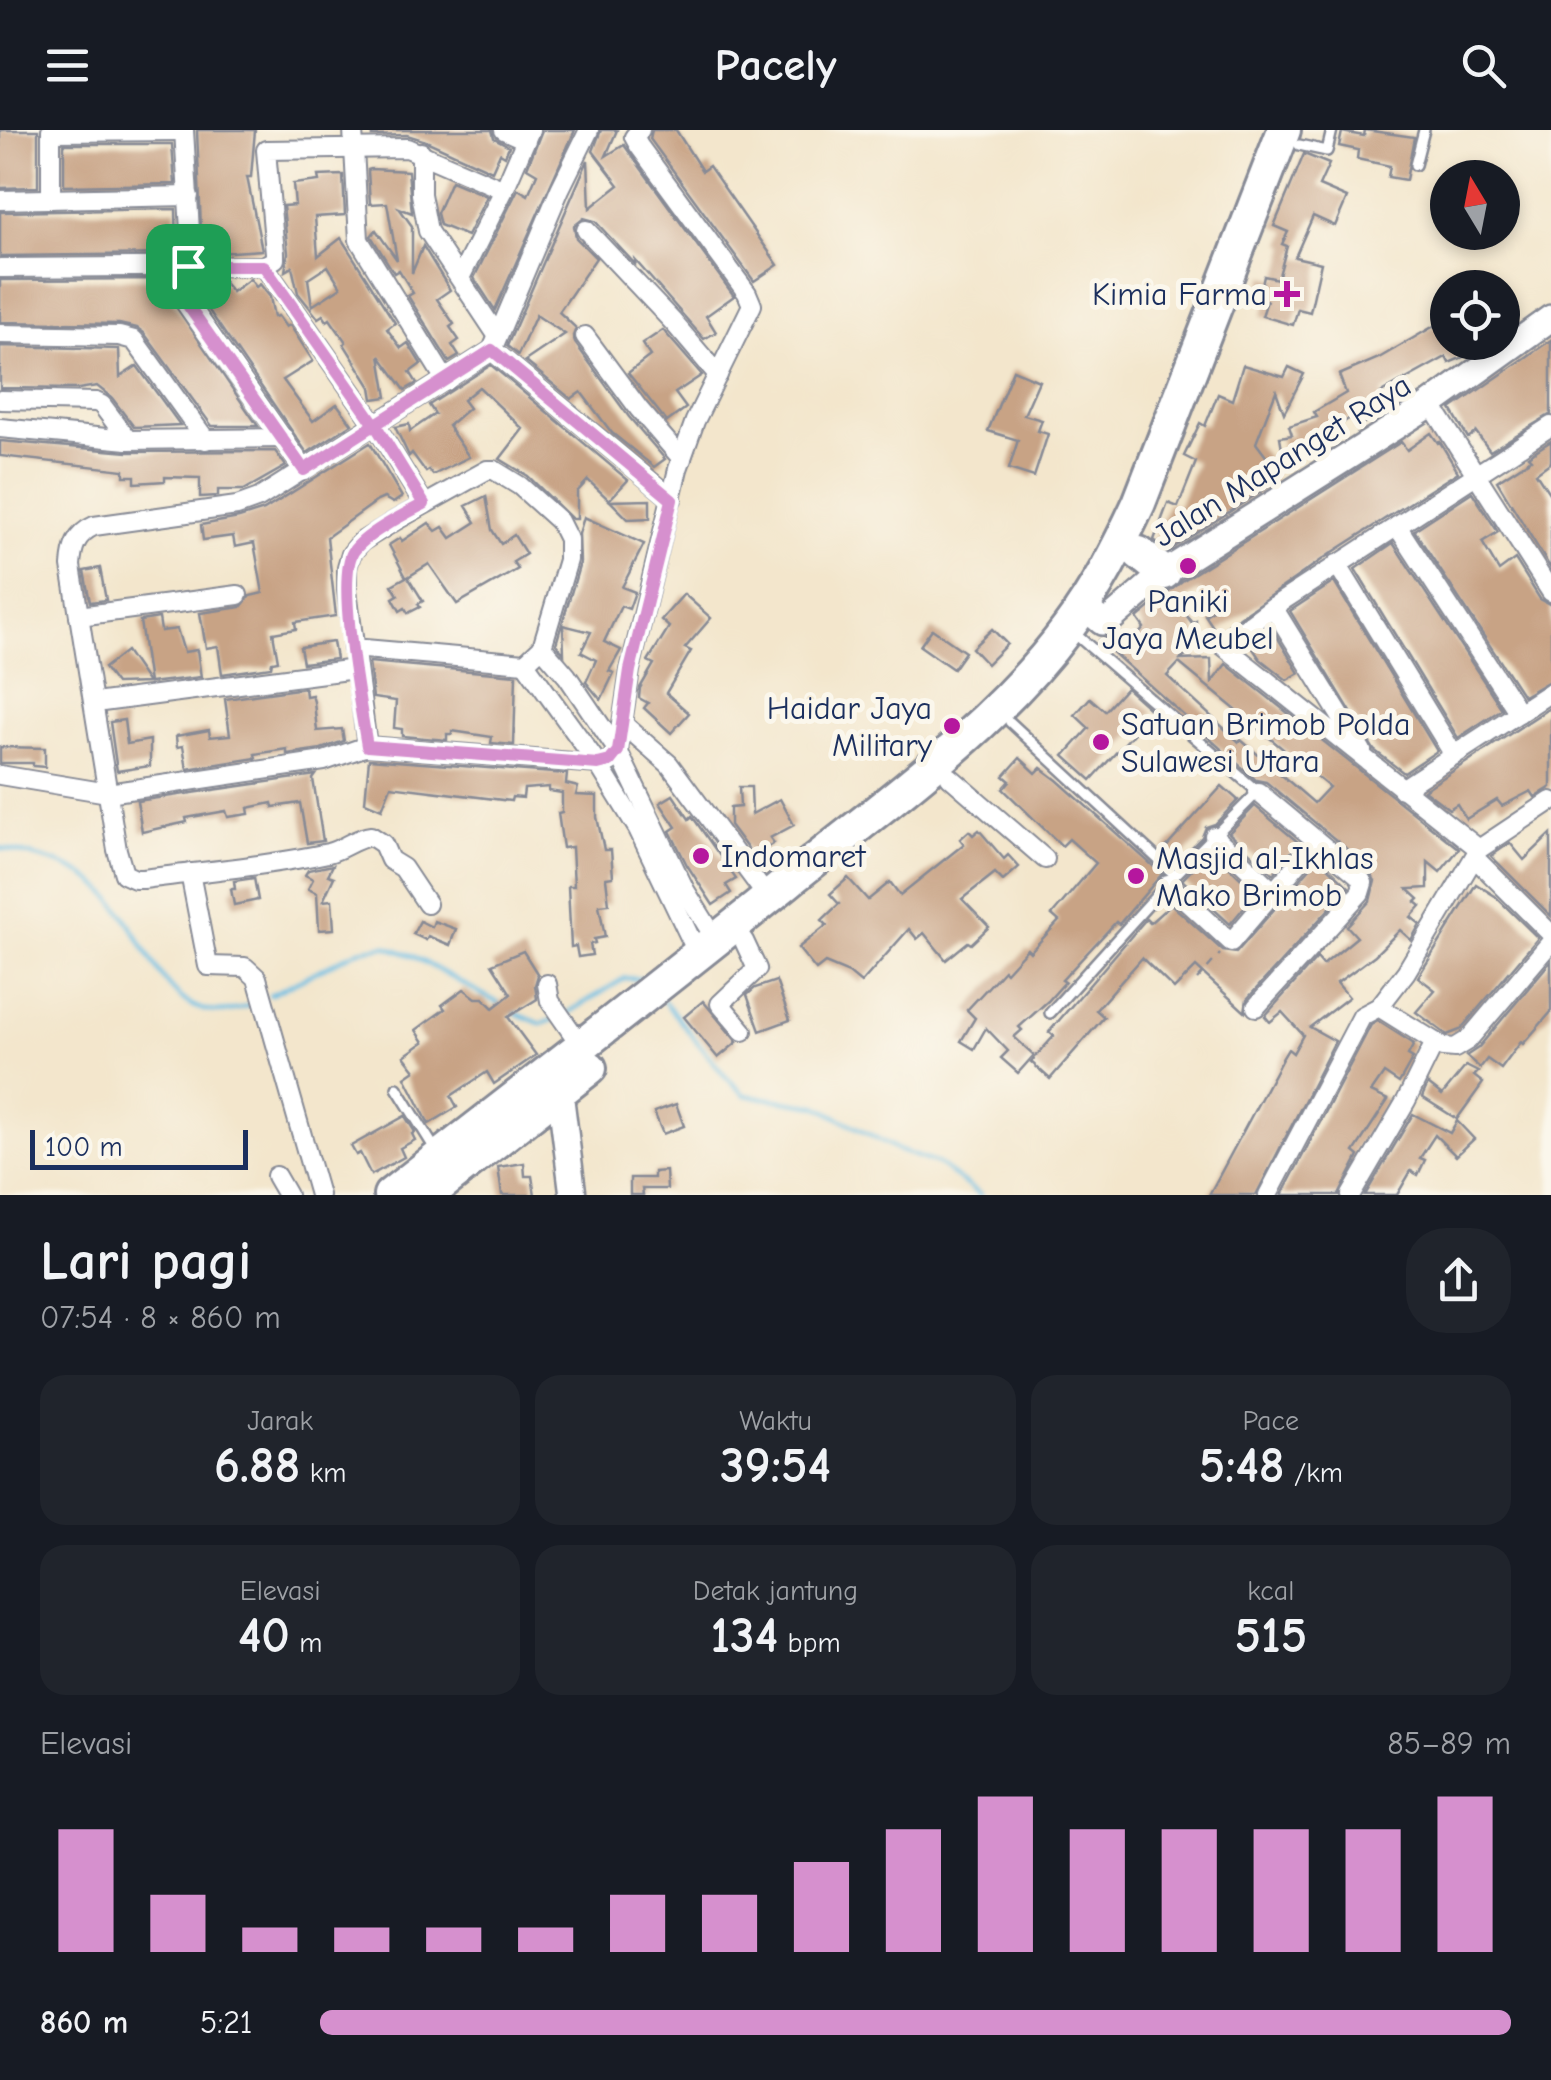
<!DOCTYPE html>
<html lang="id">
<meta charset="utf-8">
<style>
:root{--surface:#171b24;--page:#20242c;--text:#f1f3f6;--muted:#9ea1a6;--accent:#d690ce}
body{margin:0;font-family:"Comic Neue",sans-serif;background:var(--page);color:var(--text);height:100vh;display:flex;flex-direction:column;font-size:38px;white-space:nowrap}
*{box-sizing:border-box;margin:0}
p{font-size:32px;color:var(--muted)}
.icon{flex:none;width:55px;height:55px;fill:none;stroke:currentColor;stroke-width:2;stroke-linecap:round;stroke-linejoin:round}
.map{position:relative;height:1065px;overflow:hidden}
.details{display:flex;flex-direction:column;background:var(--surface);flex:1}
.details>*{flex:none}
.needle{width:65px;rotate:350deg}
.tools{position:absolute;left:1430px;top:30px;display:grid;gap:20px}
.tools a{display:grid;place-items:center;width:90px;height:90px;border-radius:50%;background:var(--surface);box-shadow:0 5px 15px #0003;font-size:50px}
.scale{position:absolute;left:30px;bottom:25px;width:218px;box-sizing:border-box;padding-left:10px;border:5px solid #1b2f5e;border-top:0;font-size:28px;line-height:35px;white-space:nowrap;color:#1b2f5e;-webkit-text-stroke:8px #fbf7ec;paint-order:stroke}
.pin{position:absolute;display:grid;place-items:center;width:85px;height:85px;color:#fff;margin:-42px;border-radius:20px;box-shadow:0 5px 15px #0006}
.round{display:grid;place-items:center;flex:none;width:105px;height:105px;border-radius:40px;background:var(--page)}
.summary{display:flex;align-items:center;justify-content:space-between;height:170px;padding:0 40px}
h1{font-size:55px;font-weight:700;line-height:75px}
.stats{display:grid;grid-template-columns:repeat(3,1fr);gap:15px;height:170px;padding:10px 40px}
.stats div{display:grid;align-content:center;border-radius:25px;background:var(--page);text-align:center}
.stats b{font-size:50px;font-weight:700}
.stats small{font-size:28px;font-weight:400}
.stats p{font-size:28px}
.chart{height:280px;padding:20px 40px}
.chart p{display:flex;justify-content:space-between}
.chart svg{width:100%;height:180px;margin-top:10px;stroke:var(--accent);stroke-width:6}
ul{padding:0 40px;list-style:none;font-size:32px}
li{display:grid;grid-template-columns:160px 120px 1fr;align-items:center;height:75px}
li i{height:25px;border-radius:12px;background:var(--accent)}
header{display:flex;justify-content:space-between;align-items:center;height:130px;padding:0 40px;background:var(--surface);font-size:45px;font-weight:700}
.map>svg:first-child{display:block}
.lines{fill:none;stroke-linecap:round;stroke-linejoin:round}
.stream{stroke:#67bee4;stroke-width:4}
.building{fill:#c8a385;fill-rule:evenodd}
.lane-casing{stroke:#878a95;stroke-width:14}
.street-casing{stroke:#878a95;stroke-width:22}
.secondary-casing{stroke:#878a95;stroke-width:30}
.highway-casing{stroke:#878a95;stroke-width:38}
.path{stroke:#878a95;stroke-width:2.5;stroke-dasharray:8 8;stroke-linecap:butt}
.lane{stroke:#fff;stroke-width:9}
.street{stroke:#fff;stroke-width:18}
.secondary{stroke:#fff;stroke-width:25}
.highway{stroke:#fff;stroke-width:32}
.route-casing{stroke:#fff;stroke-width:20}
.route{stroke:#d690ce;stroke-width:12}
.poi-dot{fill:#b5179e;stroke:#fbf7ec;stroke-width:4}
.labels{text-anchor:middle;stroke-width:10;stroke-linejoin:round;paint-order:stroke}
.poi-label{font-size:32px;fill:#1b2f5e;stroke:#fbf7ec;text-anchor:start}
.street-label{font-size:32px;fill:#1b2f5e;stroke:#fbf7ec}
</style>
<header><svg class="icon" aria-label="menu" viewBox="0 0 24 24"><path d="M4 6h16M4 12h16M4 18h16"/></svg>Pacely<svg class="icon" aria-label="search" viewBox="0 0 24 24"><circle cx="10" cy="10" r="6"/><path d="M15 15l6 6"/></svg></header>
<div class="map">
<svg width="1551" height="1065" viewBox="0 0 1551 1065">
<rect width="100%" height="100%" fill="#fbf7ec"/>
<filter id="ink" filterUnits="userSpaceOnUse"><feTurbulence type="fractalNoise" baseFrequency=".01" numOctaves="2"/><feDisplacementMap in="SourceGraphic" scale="20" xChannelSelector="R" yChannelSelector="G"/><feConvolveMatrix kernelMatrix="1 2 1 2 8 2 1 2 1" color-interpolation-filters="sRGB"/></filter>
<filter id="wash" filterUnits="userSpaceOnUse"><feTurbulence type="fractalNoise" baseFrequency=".0048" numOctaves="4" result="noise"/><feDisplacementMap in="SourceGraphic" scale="40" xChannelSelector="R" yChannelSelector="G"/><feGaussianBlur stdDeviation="2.25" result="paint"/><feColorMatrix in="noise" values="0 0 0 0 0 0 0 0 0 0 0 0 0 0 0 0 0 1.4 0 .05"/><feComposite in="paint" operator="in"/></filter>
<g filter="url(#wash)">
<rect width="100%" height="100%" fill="#f3e6cc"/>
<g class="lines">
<!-- stream -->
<g class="stream">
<path d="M0,718C34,726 74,733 101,758C153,804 165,916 257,872"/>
<polyline points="270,865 359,820 385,816 411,825 500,874"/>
<polyline points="663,870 725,946 745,965 817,976 900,1021 938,1034 980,1065"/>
<polyline points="512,882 542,894 555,889"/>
<polyline points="568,883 625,848 643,849"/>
</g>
</g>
<g id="blocks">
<!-- building -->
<g class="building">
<polygon points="0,0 38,0 38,57 0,58"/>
<polygon points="197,0 255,0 251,47 247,47 262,120 202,124"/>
<polygon points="373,0 492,0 494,8 509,16 505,26 500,23 492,41 426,11 407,5 372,6"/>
<polygon points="542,0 575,0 495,180 474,148 518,59 528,65 537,44 527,38"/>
<polygon points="601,0 617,0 606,26 624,15 734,166 706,186 716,202 704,209 635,130 635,134 595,91 584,88 574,96 576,108 596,128 559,182 576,198 573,206 575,213 629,287 665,329 654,337 612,303 581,262 571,269 525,231 565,204 536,185 518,225 507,216 588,30 590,78 619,55 593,21"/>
<polygon points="652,0 676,0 702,41 709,36 778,135 754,151 650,9"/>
<polygon points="1365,0 1414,7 1406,50 1388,47 1390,36 1357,29 1358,20 1339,16 1342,2 1364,6"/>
<polygon points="64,14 172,14 175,54 64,56"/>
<polygon points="1304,24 1329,34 1319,56 1347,68 1335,96 1313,86 1295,127 1321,133 1310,182 1298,179 1293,195 1262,186 1267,171 1259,169 1264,146 1278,149 1287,116 1282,114 1288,102 1274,96"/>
<polygon points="371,39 408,41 412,83 399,78 412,96 412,143 423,116 450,160 437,169 454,194 450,197 459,210 452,215 459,226 449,232 408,166 413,163 399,140 394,143 371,106 376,100 397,130 387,73 370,74 368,40"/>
<path d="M343,45L345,85L315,87L318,126L341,108L395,193L387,199L401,218L408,213L421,234L410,242L417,253L405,260L380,226L387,267L373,269L371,257L344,214L346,212L330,189L327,191L323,185L318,188L298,163L292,137L285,141L288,123L283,76L295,75L293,54L319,51L318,46ZM328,136L341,157L312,176L308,149Z"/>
<polygon points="451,51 487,66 467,106 440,95 437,83"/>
<polygon points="176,79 177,124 0,126 0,82"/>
<polygon points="170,149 170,168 258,296 212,296 144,203 137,198 119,194 0,192 0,150"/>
<polygon points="209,149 221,149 232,162 250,149 256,157 260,154 270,167 274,187 278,186 286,197 290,195 313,231 283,250 313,291 337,274 352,294 307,323 199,166 207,159 203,154"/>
<polygon points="1448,188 1448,212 1462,212 1468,225 1449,233 1446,227 1381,263 1388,279 1383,285 1359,295 1355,285 1317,309 1319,315 1283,324 1280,307 1292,305 1289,296 1317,287 1314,282 1346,263 1339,245 1379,228"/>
<polygon points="663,200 702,245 675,263 686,278 667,292 628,243 650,226 642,214"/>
<polygon points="1551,210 1551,284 1490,321 1476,302 1468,308 1451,279"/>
<polygon points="0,216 119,219 120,247 137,236 180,295 134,297 112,268 97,256 78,259 0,258"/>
<polygon points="491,235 628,350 609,370 588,350 577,362 577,389 572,389 528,346 500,329 523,299 479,257 463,270 469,278 448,296 469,327 433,345 429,340 426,342 412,323 409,326 395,297 409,294 410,301 435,284 429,275"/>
<polygon points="1243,235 1284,247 1289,237 1304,244 1284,283 1276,261 1256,313 1277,341 1271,345 1276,352 1168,421 1154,410 1168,373 1178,377 1196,332 1184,326 1200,293 1205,296 1218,264 1232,270"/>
<polygon points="1013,240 1039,251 1024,285 1042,290 1038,301 1048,304 1034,347 1009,339 1018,310 988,301"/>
<path d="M1431,303L1438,313L1440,312L1458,342L1330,424L1217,503L1205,485L1213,480L1200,460L1178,474L1192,493L1196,491V520L1179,530L1211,529L1212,552L1226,534L1459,719L1440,742L1428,732V758L1408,759L1419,769L1416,772L1421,776L1411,787L1420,794L1411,810L1400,800L1375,825L1337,853L1349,867L1310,897L1335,911L1256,1065H1209L1282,929L1288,919L1293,923L1303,905L1282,882L1270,892L1265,886L1317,828L1323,835L1357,807L1347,796L1370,771L1375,751L1366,735L1266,652L1256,650L1099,510L1116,504L1129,516L1144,498L1137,488L1182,451L1401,312L1407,320ZM1179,533L1329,657L1314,673L1241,610L1239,612L1167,546Z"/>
<polygon points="0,311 128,322 275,321 286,336 244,360 218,360 218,366 200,367 200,348 165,347 165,351 135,353 135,346 124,346 124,340 0,326"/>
<polygon points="1551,311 1551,332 1536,343 1551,366 1551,439 1497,351 1531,329 1528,326"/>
<polygon points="370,313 402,367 393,373 384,368 377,371 327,407 336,486 295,492 296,499 273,503 278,531 272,532 271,537 222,544 218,516 206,518 200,483 241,477 250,466 263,463 254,413 235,417 233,406 203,410 201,395 239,388 264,380"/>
<polygon points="1472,362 1498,402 1482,412 1499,441 1515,429 1540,469 1551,475 1551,550 1523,566 1414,400"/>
<polygon points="486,366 492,400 501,414 514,405 526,424 513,432 518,439 457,474 429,434 408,447 423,471 418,474 420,477 408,483 405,478 400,481 393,468 398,465 392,455 406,447 389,415 400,408 402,411 429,393 436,401 443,397 451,408 476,392 466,376"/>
<polygon points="650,370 650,388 628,389 610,371"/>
<polygon points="584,387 644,414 622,457 635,462 629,479 621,476 604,512 621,520 609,541 614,543 601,570 586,552 596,530 581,522 591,502 563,495 564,524 556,514 580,433 579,404"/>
<polygon points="1393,413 1502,579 1458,608 1355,439"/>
<polygon points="100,438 106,470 90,472 84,441"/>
<polygon points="1334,452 1437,621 1404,643 1374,620 1290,481"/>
<polygon points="684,464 711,488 685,518 691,521 666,563 689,583 671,603 644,578 648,573 639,568 640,558 654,534 648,531 669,497 661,490"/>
<polygon points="159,488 161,501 177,499 184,522 197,520 201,547 149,553 140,491"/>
<polygon points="1270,495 1299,543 1287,550 1260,529 1248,511"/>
<polygon points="932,499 965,522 953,539 920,516"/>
<polygon points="992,499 1007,514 987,534 972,518"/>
<polygon points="333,512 336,529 303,533 300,517"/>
<polygon points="126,521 148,553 116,554 104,538"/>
<polygon points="369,532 516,545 514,615 491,613 492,607 452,601 452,604 447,604 447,610 402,606 402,599 394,598 396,571 373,568"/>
<polygon points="305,558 306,566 312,565 314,572 317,601 342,599 344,611 321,619 287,624 287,619 255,624 256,628 187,639 183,616 177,617 176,606 209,600 210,607 230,605 225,569"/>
<polygon points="1126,558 1153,582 1091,650 1064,626 1089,598 1075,585 1090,568 1105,581"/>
<polygon points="1551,577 1551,657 1548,659 1535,667 1531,661 1502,676 1497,670 1466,689 1457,674 1449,679 1424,660"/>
<polygon points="124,590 127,614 150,610 150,636 117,641 110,592"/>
<polygon points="0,617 45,618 45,637 33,636 33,633 0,633"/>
<polygon points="1020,628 1036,643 1041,638 1057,650 1162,744 1119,794 1116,792 1062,850 1065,852 1048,871 1019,897 1022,900 1014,907 1034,925 1018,943 1001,928 1008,921 986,898 974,919 961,911 975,888 967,880 1004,840 1006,842 1027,819 1030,822 1059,791 1052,785 1096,733 1069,709 1062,716 1003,659 1010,651 1004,646"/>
<polygon points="369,629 567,644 566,654 578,657 576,665 597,666 597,687 604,720 611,720 613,747 606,748 609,774 599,775 605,807 594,809 595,813 590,814 592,825 578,827 576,816 571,817 568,756 574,756 572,717 563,718 558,683 562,682 562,663 549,661 549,657 524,659 523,668 512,667 511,671 391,656 382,679 365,672"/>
<polygon points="316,645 313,649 323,711 307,713 300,673 273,677 272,673 248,678 249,684 228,687 226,681 186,688 187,692 142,702 137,671"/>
<polygon points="1222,656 1238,670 1215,694 1206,697 1202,707 1175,734 1162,722"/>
<polygon points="739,657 751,657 752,684 780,669 794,695 770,708 774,713 753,726 730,695 730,678 740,677"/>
<polygon points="673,665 689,689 692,686 736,749 726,755 731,763 713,775 687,735 670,701 676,697 660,673"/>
<polygon points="1255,676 1299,713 1273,744 1229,703"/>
<polygon points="979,700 1004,729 1008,725 1019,737 1003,751 995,743 962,769 989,797 971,814 968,812 946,830 924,803 917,809 909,799 861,853 849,843 825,833 816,840 798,818 827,795 822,790 839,774 830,764 848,748 868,770 890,752 900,765 964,714 960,709 969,701 973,705"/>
<polygon points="1551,704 1551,786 1491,726 1510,713 1524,730"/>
<polygon points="1211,720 1256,763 1230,794 1182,750"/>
<polygon points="1319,728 1349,757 1247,869 1245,882 1196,837 1174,859 1142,828 1096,880 1104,887 1050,949 1031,932 1054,906 1049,902 1146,789 1150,793 1171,774 1223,821 1236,823"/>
<polygon points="333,735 328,745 334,747 323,771 332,770 334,799 319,800 317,763 308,759 313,749 305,745 308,740"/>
<polygon points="254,748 258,770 234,775 231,759 235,759 234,751"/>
<polygon points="1476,754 1495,766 1538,808 1460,900 1447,905 1416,882 1435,860 1418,847"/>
<polygon points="420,791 432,797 434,791 456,799 450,815 428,806 426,810 413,804"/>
<polygon points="523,821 538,845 535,855 537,869 508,887 536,925 494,954 487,942 451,966 457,977 429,994 405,947 415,940 404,926 424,912 416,900 445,879 442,875 464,859 476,868 483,868 493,878 511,864 492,834"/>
<polygon points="1551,831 1551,882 1523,914 1521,912 1501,939 1487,929 1480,938 1466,926 1478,918"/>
<polygon points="776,851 790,890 760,901 747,865 755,858"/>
<polygon points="703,871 737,912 718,928 684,887"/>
<polygon points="1378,891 1414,914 1408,925 1413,928 1399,953 1384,943 1371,962 1388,970 1354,1022 1359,1026 1339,1065 1282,1065 1371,895"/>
<polygon points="1466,936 1478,942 1474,946 1483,953 1457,989 1422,967 1428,954 1442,965"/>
<polygon points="676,974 684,996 663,1004 654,982"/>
<polygon points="1413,984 1450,1003 1457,991 1474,1009 1456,1026 1435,1005 1420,1028 1425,1030 1418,1045 1411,1041 1397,1065 1365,1065"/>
<polygon points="405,986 415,1002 412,1004 415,1010 400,1018 404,1027 371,1045 360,1023 356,1025 351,1016"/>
<polygon points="524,1033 525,1046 532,1046 535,1065 502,1065 498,1037"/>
<polygon points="666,1041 667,1059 642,1059 643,1065 630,1065 630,1048 654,1048 654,1042"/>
</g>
</g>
</g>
<g filter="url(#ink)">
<use href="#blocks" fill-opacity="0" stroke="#878a95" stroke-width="2.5"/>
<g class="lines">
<!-- lane casing -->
<g class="lane-casing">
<g id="lane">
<polyline points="1299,15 1327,21 1332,0"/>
<polyline points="1415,35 1424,0"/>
<polyline points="1010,592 1175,745"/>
<polyline points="1050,883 1175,745 1258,662 1074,503"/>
<polyline points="397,958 435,1019"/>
</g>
</g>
<!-- street casing -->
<g class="street-casing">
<g id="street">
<polyline points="184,0 191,118 180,161 304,340"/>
<polyline points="353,0 359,110 446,251"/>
<polyline points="504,0 526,10"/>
<polyline points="51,2 184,1"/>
<polyline points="421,22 421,64 428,101 497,205"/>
<polyline points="51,69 51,0"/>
<polyline points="0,70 189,66"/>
<polyline points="586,100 673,192 718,245"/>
<polyline points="264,136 275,129 275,123 266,20 407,18 504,60 530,0"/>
<polyline points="0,138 264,136 376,296 424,374"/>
<polyline points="460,148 504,60"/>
<polyline points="0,204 119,206 134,210 206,310"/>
<polyline points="585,206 639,279 682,329"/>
<polyline points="492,220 672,369"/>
<polyline points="0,270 96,272 102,275 128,310"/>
<polyline points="1431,274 1551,462"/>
<polyline points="0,298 128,310 284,308"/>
<polyline points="1397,396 1519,583"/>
<polyline points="1337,434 1454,625"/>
<polyline points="1273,477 1362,621"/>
<polyline points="79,486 238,465"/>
<polyline points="542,517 567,546 618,621 685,760 716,810"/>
<polyline points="353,518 525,533 542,517 568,430 568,409 559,391 520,356 494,340 487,340 395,391 361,412 351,424 347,438 347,460 367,616"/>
<polyline points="525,533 598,634 638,699 698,824"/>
<polyline points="95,573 355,539"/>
<polyline points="622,593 669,634 768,768"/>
<polyline points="0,645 108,663 324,631 367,616 598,634 607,633 618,621 630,540 678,339 695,291 752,175 747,163 639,16 634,7 640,0"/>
<polyline points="950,647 1045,729"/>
<polyline points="1402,659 1551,562"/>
<polyline points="1214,706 1274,762"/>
<polyline points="1479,719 1222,515 1273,477 1551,296"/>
<polyline points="1475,728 1551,804"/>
<polyline points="190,743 208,836 245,837 257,848 319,1065"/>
<polyline points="1168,754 1231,812 1317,711"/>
<path d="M427,774L403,738L390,730L383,714L371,706C355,708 344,719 328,723C267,736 205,741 143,749H135L124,744L117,720L71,436C72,418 76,404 94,396L237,376L259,368L492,220L560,59L589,0"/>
<polyline points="547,854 550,871 582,917"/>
<polyline points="1256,877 1360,763 1363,753 1358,745 1258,662"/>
<polyline points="1379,877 1406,842 1479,719 1551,671"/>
<polyline points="743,901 720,874 757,839 744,811"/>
<polyline points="276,1046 287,1065"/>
<polyline points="1268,1065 1362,886 1379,877 1443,917 1455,918 1468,910 1551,812"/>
<polyline points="1351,1065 1406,971 1435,912"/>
</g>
</g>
<!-- secondary casing -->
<g class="secondary-casing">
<g id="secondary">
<polyline points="1083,476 1102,492 1112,488 1164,443 1431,274 1551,188"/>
<polyline points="560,962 573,1065"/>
</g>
</g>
<!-- highway casing -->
<g class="highway-casing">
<g id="highway">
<polyline points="1139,423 1164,443"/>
<path d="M390,1065C523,961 658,858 789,751C885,673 993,599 1068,498C1097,460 1119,416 1139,373L1284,0"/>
<polyline points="428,1065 590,938"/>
</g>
</g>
<!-- path -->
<polyline class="path" points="1197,850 1220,824"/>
<!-- lane -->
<use href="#lane" class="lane"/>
<!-- street -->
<use href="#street" class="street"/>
<!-- secondary -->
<use href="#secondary" class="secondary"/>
<!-- highway -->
<use href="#highway" class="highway"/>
</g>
</g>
<g class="lines" filter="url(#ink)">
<!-- route casing -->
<g class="route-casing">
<path id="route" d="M188,136H264L376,296L424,374C405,384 365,404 353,422C336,449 361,579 367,616L598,634L610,631L618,621L630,540L672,370L492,220L304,340L180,164L181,153L188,136"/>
</g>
<!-- route -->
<use href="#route" class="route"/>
</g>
<!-- markers -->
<g class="poi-dot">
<path d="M1282 149h10v10h10v10h-10v10h-10v-10h-10v-10h10z"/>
<circle cx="1188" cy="436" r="10"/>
<circle cx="952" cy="596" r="10"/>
<circle cx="1101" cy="612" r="10"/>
<circle cx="701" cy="726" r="10"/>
<circle cx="1136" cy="746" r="10"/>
</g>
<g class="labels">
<!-- poi labels -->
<g class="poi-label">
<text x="1267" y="175" text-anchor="end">Kimia Farma</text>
<text x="1188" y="482" text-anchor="middle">Paniki<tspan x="1188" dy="37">Jaya Meubel</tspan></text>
<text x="932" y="589" text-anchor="end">Haidar Jaya<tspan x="932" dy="37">Military</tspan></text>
<text x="1121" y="605">Satuan Brimob Polda<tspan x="1121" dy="37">Sulawesi Utara</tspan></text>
<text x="721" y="737">Indomaret</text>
<text x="1156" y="739">Masjid al-Ikhlas<tspan x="1156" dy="37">Mako Brimob</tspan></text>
</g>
<!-- street labels -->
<g class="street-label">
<text transform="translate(1282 330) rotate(-32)" y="11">Jalan Mapanget Raya</text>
</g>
</g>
</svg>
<div class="tools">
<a><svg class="needle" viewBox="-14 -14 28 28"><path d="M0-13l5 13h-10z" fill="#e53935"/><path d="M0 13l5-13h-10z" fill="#9ea1a6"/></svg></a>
<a><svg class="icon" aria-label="locate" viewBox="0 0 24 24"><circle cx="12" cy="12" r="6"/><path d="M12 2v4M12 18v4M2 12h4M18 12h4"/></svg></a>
</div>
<div class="scale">100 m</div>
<div class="pin" style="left:188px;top:136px;background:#1e9e55"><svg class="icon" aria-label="arrive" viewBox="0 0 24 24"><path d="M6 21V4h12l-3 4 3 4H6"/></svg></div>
</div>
<section class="details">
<div class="summary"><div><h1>Lari pagi</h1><p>07:54 · 8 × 860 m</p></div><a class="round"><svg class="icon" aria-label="share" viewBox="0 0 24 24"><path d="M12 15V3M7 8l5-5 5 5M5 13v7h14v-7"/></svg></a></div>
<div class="stats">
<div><p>Jarak</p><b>6.88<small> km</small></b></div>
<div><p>Waktu</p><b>39:54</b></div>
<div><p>Pace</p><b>5:48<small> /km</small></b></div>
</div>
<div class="stats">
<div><p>Elevasi</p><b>40<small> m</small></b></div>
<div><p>Detak jantung</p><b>134<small> bpm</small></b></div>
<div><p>kcal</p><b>515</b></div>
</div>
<div class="chart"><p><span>Elevasi</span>85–89 m</p>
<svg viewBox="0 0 160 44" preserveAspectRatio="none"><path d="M5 44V14M15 44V30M25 44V38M35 44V38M45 44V38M55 44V38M65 44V30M75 44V30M85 44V22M95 44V14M105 44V6M115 44V14M125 44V14M135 44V14M145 44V14M155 44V6"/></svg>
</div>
<ul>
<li><b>860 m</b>5:21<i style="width:100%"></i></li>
</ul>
</section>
